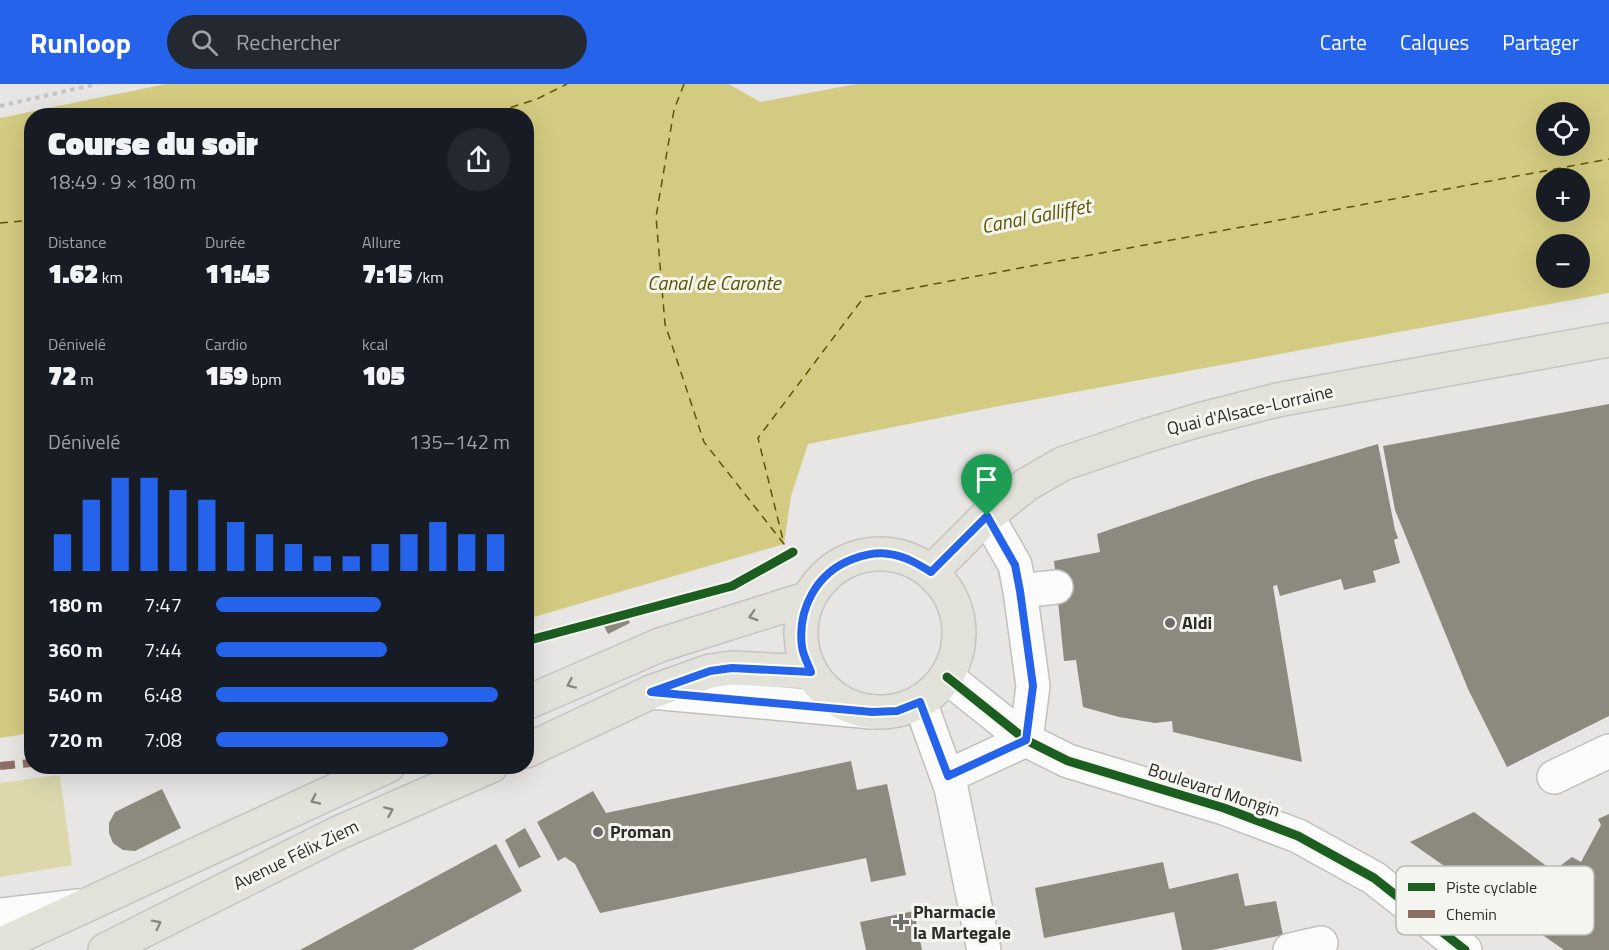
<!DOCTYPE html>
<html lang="fr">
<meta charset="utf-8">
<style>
:root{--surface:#171b24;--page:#242831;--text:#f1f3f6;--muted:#9ea1a6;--accent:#2563eb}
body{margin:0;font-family:"Titillium Web",sans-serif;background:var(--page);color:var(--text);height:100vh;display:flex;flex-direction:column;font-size:22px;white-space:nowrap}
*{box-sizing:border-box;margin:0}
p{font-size:20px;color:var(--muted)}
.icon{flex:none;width:33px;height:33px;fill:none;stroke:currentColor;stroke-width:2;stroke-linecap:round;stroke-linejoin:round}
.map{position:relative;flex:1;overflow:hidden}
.sheet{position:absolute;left:24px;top:24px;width:510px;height:666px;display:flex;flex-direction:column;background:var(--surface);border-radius:24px;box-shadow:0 6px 24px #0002}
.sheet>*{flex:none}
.tools{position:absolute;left:1536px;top:18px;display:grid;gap:12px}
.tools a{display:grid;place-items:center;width:54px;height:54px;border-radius:50%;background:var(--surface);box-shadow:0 6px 24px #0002;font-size:30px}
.pin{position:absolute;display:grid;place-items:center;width:51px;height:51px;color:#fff;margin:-62px -26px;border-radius:50% 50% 50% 0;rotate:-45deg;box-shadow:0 0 6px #0007}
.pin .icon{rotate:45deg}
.round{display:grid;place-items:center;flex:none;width:63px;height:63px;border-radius:32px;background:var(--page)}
.head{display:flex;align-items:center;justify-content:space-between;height:102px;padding:0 24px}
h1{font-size:33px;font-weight:800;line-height:45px}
.figures{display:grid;grid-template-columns:repeat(3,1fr);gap:9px;height:102px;padding:6px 24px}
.figures div{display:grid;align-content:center}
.figures b{font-size:26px;font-weight:800}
.figures small{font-size:16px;font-weight:400}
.figures p{font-size:16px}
.chart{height:168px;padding:12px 24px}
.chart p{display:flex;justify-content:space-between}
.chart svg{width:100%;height:108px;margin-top:6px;stroke:var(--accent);stroke-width:6}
ul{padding:0 24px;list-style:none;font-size:20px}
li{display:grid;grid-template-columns:96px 72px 1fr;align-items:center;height:45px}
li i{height:15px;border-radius:8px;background:var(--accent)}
header{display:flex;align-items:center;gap:36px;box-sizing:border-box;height:84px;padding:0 30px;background:var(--accent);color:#fff}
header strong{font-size:28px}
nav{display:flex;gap:33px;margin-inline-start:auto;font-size:21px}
.search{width:420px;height:54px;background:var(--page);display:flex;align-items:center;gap:15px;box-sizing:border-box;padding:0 21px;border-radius:33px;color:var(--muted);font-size:22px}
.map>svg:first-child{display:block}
.green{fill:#dcd8ac}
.water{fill:#d3cb81;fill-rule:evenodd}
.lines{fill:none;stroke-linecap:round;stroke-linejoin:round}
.ferry{stroke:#5e5701;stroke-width:1.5;stroke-dasharray:8 6;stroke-linecap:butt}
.building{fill:#8c8a7e}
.minor-casing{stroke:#c0c0be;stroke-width:36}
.major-casing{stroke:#c4c4c3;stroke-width:36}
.path{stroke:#c5c5c4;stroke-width:4;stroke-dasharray:4.5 4.5;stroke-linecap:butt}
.minor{stroke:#fbfbfb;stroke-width:33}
.major{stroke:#e3e2da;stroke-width:33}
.quiet{stroke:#8d6e63;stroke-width:8;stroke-dasharray:15 8;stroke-linecap:butt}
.cycleway-casing{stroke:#f5f5f0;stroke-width:13}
.cycleway{stroke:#1b5e20;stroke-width:9}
.oneway{stroke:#888782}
.route-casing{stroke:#fff;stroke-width:12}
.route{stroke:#2563eb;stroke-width:8}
.poi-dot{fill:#6d6d6b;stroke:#f5f5f0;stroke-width:2}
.labels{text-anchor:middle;stroke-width:6;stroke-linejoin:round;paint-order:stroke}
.street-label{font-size:18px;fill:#2c2c2a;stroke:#f5f5f0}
.poi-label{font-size:18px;font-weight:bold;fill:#2c2c2a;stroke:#f5f5f0;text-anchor:start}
.water-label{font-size:20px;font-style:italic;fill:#5e5701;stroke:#f5f5f0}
.key{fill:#f5f5f0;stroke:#b9b9b5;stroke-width:1.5}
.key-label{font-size:16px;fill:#2c2c2a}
</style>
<header>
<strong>Runloop</strong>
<div class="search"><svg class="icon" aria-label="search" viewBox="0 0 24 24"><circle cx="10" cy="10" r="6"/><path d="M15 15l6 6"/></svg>Rechercher</div>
<nav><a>Carte</a><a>Calques</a><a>Partager</a></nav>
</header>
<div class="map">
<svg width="1609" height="866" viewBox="0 0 1609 866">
<rect width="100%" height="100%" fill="#e7e6e4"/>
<!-- green -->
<polygon class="green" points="60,691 72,781 0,793 0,699"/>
<!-- water -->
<path class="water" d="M166,0H729L760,18L857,0H1609V209L994,323L808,360L791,412L784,460L527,535L526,32H32L31,649L0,654V34ZM1546,28H1580V62H1546ZM1546,94H1580V128H1546ZM1546,160H1580V194H1546Z"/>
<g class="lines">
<!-- ferry -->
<g class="ferry">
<polyline points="684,0 674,26 656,133 665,240 704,358 784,460 758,354 864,213 1609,75"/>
<polyline points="484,32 537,15 567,0"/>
<polyline points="0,139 32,136"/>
</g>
</g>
<!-- building -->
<g class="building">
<polygon points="1609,320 1609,632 1507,683 1468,605 1395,426 1383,362"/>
<polygon points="1378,360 1395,446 1398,454 1394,456 1400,479 1373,487 1376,498 1344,506 1341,495 1280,512 1277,501 1273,502 1302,678 1173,648 1172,637 1155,639 1119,633 1083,623 1076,576 1064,577 1054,477 1100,468 1097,450 1255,396"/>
<polygon points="626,530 630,539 608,550 603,540"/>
<polygon points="851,677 857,706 887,700 906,791 871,798 866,774 600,829 575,780 565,773 558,777 537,738 593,707 606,729"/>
<polygon points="162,705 181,744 135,767 123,766 113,759 109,749 109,739 115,728"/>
<polygon points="1474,728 1553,787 1572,773 1581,778 1601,741 1598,735 1609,730 1609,866 1564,866 1410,758"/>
<polygon points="525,744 541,773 519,784 505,756"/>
<polygon points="496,760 522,807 412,866 300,866"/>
<polygon points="1163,778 1169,805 1238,789 1245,822 1276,817 1283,851 1212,866 1182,866 1174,828 1044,854 1035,804"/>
<polygon points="914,827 922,866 866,866 860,838"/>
</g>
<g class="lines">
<!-- minor casing -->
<g class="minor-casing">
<g id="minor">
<polyline points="1020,507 1056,503"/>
<polyline points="947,593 1026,656 1068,677 1224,724 1298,752 1374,794 1465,866"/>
<polyline points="651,608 872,628"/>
<polyline points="920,618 951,704 984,866"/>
<polyline points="948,692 1026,656 1033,602 1020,507 1015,481 987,432"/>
<polyline points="1554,693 1609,667"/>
<polyline points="0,831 79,822"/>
<polyline points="1290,866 1321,859"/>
</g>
</g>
<!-- major casing -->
<g class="major-casing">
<g id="major">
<circle cx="880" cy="549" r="79"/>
<polyline points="931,488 987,432 1026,401 1062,380 1145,352 1199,336 1277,316 1609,256"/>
<polyline points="526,619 660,561 809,514"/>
<polyline points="526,667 651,608 710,587 732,584 811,588"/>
<polyline points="0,861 388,682"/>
<polyline points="105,866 338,749 491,682"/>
</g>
</g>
<!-- path -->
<polyline class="path" points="0,22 97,0"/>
<!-- minor -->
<use href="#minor" class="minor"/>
<!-- major -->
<use href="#major" class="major"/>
<!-- quiet -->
<polyline class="quiet" points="0,682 32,679"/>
<!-- cycleway casing -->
<g class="cycleway-casing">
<g id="cycleway">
<polyline points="526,557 732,502 793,468"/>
<polyline points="947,593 1026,656 1068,677 1224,724 1298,752 1374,794 1465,866"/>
</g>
</g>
<!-- cycleway -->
<use href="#cycleway" class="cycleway"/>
</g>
<!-- one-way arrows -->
<defs><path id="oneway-chevron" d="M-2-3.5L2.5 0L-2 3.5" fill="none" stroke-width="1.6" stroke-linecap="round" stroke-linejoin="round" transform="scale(1.5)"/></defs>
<g class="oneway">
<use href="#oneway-chevron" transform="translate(753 532) rotate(163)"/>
<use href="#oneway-chevron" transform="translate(571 600) rotate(156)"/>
<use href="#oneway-chevron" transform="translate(315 716) rotate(155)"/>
<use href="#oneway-chevron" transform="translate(389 727) rotate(-24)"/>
<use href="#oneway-chevron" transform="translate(157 840) rotate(-27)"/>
</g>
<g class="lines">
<!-- route casing -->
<g class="route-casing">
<path id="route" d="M987,432L1015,481L1020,507L1033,602L1026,656L948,692L920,618L897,627L872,628L651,608L710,587L732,584L811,588C808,580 803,571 802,563C797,525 817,488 853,475C864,471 877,468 889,470C905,472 918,480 931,488Z"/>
</g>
<!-- route -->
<use href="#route" class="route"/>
</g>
<!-- markers -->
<g class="poi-dot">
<circle cx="1170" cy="539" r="6"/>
<circle cx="598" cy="748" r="6"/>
<path d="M898 829h6v6h6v6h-6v6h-6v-6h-6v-6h6z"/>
</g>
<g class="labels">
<!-- street labels -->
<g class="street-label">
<text transform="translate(1250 326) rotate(-13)" y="6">Quai d'Alsace-Lorraine</text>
<text transform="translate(1214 706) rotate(18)" y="6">Boulevard Mongin</text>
<text transform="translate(296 771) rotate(-26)" y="6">Avenue Félix Ziem</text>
</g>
<!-- poi labels -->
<g class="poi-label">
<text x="1182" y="545">Aldi</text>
<text x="610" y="754">Proman</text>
<text x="913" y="834">Pharmacie<tspan x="913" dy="21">la Martegale</tspan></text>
</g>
<!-- water labels -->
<g class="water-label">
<text transform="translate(1036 132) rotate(-11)" y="7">Canal Galliffet</text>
<text x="714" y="206">Canal de Caronte</text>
</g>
</g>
<!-- legend -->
<rect x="1396" y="782" width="198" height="69" rx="9" class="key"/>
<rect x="1408" y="799" width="27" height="8" fill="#1b5e20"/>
<rect x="1408" y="826" width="27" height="8" fill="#8d6e63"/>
<g class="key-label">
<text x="1446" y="809">Piste cyclable</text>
<text x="1446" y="836">Chemin</text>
</g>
</svg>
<div class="tools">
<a><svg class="icon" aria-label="locate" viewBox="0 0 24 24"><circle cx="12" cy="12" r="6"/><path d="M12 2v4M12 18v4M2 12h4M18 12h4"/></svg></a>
<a>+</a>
<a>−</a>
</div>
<div class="pin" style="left:987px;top:432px;background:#1e9e55"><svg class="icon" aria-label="arrive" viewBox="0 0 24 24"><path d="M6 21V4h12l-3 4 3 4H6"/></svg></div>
<section class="sheet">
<div class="head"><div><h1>Course du soir</h1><p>18:49 · 9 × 180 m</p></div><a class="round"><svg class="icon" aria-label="share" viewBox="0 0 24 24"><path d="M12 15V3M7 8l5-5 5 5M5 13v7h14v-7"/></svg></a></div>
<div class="figures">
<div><p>Distance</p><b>1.62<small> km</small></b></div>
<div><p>Durée</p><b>11:45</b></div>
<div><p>Allure</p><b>7:15<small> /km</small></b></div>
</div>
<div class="figures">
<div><p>Dénivelé</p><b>72<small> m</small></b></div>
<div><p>Cardio</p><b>159<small> bpm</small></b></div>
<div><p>kcal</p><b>105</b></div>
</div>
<div class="chart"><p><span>Dénivelé</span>135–142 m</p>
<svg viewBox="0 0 160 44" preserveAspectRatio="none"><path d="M5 44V29M15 44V15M25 44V6M35 44V6M45 44V11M55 44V15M65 44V24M75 44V29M85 44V33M95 44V38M105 44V38M115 44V33M125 44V29M135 44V24M145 44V29M155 44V29"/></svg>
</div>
<ul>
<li><b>180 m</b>7:47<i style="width:56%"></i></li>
<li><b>360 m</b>7:44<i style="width:58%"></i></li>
<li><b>540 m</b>6:48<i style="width:96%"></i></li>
<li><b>720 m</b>7:08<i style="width:79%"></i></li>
</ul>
</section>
</div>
